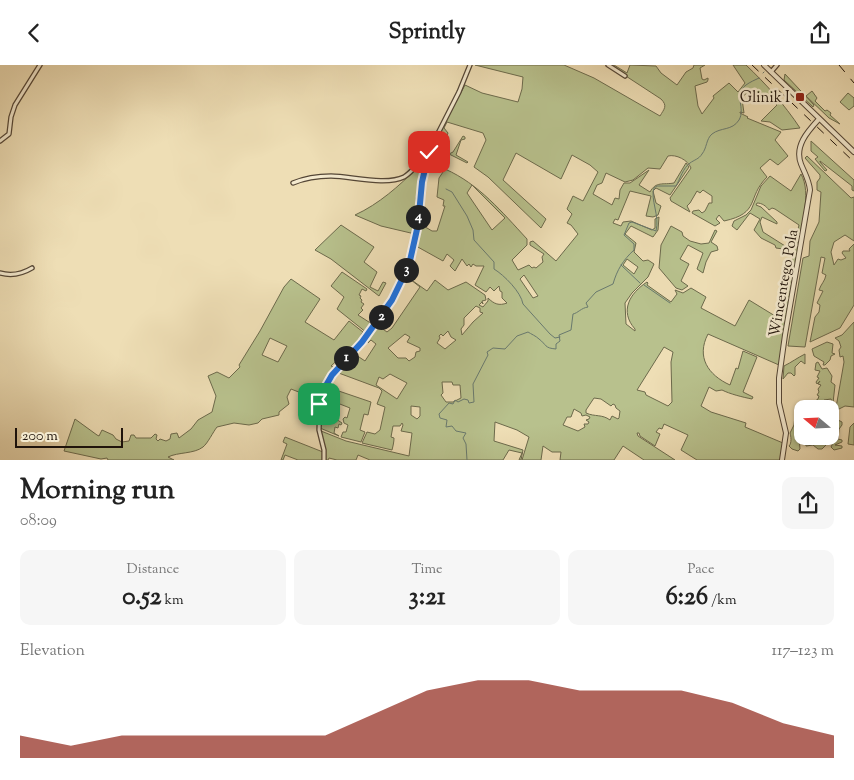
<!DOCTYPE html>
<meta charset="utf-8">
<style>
:root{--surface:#fff;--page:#f6f6f6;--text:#222;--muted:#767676;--accent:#8f2418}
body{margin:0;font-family:"Sorts Mill Goudy",serif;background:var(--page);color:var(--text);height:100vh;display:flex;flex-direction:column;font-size:19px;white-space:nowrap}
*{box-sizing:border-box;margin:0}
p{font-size:16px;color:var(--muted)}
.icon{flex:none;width:28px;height:28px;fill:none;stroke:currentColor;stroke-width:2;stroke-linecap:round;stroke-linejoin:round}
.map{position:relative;height:395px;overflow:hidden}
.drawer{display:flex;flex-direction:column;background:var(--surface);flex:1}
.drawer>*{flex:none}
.needle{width:32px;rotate:289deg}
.controls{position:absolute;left:794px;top:335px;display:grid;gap:10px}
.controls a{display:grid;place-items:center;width:45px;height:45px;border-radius:10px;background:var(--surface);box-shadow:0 1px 4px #0004;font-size:25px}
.scale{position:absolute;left:15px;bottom:12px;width:108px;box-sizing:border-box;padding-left:5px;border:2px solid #20140b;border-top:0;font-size:14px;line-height:18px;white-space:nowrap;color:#20140b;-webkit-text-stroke:4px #f4eacf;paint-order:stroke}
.pin{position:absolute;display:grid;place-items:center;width:42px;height:42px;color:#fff;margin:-21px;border-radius:10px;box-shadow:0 2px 8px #0006}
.km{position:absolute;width:25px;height:25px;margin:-12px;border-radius:50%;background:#222;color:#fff;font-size:14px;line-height:25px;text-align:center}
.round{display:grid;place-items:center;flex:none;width:52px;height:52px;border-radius:10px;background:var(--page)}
.headline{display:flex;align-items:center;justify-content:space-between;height:85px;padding:0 20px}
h1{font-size:28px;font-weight:700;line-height:38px}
.figures{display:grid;grid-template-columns:repeat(3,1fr);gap:8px;height:85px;padding:5px 20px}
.figures div{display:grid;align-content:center;border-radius:10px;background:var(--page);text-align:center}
.figures b{font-size:25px;font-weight:700}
.figures small{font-size:14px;font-weight:400}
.figures p{font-size:14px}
.chart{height:140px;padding:10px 20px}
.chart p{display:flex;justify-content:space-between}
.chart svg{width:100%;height:90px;margin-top:5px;fill:var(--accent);opacity:.7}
header{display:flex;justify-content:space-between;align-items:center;height:65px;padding:0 20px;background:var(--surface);font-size:22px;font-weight:700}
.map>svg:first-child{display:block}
.green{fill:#b8c18d;stroke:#6c6a4c;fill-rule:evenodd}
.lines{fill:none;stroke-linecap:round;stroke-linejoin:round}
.stream{stroke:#69796e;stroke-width:1}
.minor-casing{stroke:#544636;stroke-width:5.5}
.tertiary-casing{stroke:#544636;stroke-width:6}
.minor{stroke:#f4eacf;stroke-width:3}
.tertiary{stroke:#f4eacf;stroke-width:4}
.rail{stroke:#20140b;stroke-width:1;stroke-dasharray:9 9;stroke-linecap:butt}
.route-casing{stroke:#fff;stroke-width:10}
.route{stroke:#1a73e8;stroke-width:6}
.poi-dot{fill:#8f2418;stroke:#f4eacf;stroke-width:2}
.labels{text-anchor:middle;stroke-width:5;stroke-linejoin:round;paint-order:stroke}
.poi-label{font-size:15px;fill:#20140b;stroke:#f4eacf;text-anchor:end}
.street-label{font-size:15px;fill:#20140b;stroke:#f4eacf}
</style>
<header><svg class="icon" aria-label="back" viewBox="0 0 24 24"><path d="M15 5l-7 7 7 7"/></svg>Sprintly<svg class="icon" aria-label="share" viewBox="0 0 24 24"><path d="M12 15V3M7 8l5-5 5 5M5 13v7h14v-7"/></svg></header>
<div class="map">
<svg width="854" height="395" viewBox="0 0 854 395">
<rect width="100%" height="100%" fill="#eedeb5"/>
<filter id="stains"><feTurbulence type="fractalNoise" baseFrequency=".004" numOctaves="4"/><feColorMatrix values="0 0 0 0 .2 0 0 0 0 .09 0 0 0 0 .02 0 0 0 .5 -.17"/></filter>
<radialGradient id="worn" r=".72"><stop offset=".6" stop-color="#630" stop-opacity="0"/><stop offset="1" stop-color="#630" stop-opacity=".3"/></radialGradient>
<!-- green -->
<g class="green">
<path d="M475,0H564L594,13L660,51C664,44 668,41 661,34L609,0H614L627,8L630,0L656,1L661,8L677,20L686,7L693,3L694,0H705L700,3L702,14L704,15L708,13V15L707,17L695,21L698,41L702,49L714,33L713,31L729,18L738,27L745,18L733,0H746C766,19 784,39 800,63L782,65L770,57L761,56L777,40L773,36L745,29L742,34L744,48L740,47V48L748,52L747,53L781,67L775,75L788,91L778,100L770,94L760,103L767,112C746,133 761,148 724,156L719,150L716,154L720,158L715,161L692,148L693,146L699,145L702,148L705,146L709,138H712V131L703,125L700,128L697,126L690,138L687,141L690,147L671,136L670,133L691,103C688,95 676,89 668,91L660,104L648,103L633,115L625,117L606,108L602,118L597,120L593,129L612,140L615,133L619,134L620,125L624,118H630L649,105L639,120L650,127C656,116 663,120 674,118L686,98L689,102L670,130L656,123L653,126L656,138L661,141L658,150L653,152L646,151L651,131L630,126L618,155L615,154L613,158L621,161L623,157L631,156L652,165L655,163V154L659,152L658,165L653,172L631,161L625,169L636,178L634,187L643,196L648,195L654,199L648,212L632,228L625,238L626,259L635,266V264C619,246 630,228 647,217L648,218L647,220L671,237L677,229L675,225L683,228L691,223L706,232L701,243L735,261L749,235L780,254L782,252L793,191L783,184L776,183L775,180L761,173L754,165L760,154L750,148L737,165L732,161L734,156L746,150L751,145L761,121L770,111L791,126L801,109C812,128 801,162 797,183L798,184L779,300L708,269C696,292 708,310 730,320L736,303L738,304L743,286L757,292L743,327L753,332L752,334C742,332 730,329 722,325L716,326L709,322L701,341L711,347L746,358L745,362L783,378L781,395H697L681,385L688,370L664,359L662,364L659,363L656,367L660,369L655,381L640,371L639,368H637L638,371L675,395H644L623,381L614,395H560L561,387H552L543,381L541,395H522L529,372L517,365L495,357L494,376L523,385L521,395H519L522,388L509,385L503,395H370L358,390L356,395H337L329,393L328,395H325L321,366L346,376L409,391L412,368L401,366L403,360L402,358L400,361H393L391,372L394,373C394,377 393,381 392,385L362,378L367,367L375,369L380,365L385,342L377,339L382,326L379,323L336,307L337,305L341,307L343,304L339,302L353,288L365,296L376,279L371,275L368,278V276H365L377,260L387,267L392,263L420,222L406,211L427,226L435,215L448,225L466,217L485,230L486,235L482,236L483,239L482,237L479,240L483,242L488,236V233C494,239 499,241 507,238L502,233V227L500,226L499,221L494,226L490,222L486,227L475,220L484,201H476L473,199L471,202L469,199L467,201L462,194L455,206L450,201L454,195L447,189L443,196L416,181L419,152H422V160L432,166H437L445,141H443L444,135L437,132L439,113L445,104C479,119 502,147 527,174V180L512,195L518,205L529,200L532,203L534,202L536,203L543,197L542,192L544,189L530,180V177L533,176L556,196L578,169L571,160L567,158L572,149L567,144L573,131L583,136L598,107L590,100L572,90L561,114L516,88L503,115L546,154L541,163L488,112L474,102L486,75L483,68L447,57L444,63L448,68L446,73L448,79L444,84L436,80L443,61L465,20L482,28L518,37L522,24L523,12ZM472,120L505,153L492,165L467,128ZM757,138C762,138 766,141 769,145L772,143L775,144L799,160L793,186L763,167L760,157L762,152L777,159V157L761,142L756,140ZM627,194L638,202L634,209L623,200ZM524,210L538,231L533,233L520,214ZM476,241L480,243V247L483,248L473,257L462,270L461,264L464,260V253ZM448,266L451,272L456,275L445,284L437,278L440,273L439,271L441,269L443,271ZM405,269L410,272L407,277L420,283V286L416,287L415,292L409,296L406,293H398L388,283ZM664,282L673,287L671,297L672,337L668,341L646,330L645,327L637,325ZM390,309L407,318L397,334L376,320L379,312L383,314ZM442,317H452L453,320H460L461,333L453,337H446L441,330L443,328ZM594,333L601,334L611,341L613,339L615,340L616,343L620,346L619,353L618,354L612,351L610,355C602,349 595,352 586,348V345ZM411,341L420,342V351L417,354L411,350ZM574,344L581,348L582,351L586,350L590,352L589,354L586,355L589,357L588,359H584L585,362L578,366L563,360L567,352H571Z"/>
<polygon points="785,9 814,40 813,42 784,15"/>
<polygon points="812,26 817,33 815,36 825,46 827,45 831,48 830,50 840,59 829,53 806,31"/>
<polygon points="848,28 854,33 854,41 849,45 840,37"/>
<polygon points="463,71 465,72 465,74 461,75 456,90 468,97 467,98 449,89 453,87"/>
<polygon points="811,76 854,115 854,126 852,125 852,121 820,96 820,97 827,105 825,106 815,94 818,92 811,86"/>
<path d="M807,91L851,133L854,132V176L845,170L834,177L831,187L834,200L838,194L841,195L846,193L842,188L843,186H850L849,184L854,179V240L840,263L810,277L815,252L819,247L820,240L817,238L823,226L819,225C821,219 825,216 826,210L822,208L825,193L821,192L805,282L788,281L803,193L809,191L810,176L819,157L821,127L817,125V117L820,113V110L805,93Z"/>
<path d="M417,103L422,106L416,134L417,159L415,169L381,161L355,150C379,139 399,121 417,103Z"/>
<polygon points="341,160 374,182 364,197 377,207 370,222 378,226 383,217 386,218 379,231 331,194 315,185"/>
<polygon points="671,161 682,167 683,171 690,176 701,179 709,178 715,165 717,166 711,177 717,181 718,185 711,187 706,197 703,208 697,204 703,188 688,180 680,194 689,199 681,216 688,221 682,225 676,223 659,203 661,180"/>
<polygon points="342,207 367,224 366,226 362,224 359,230 361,231 360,233 362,235 361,237 364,239 361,243 363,245 358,250 372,259 376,257 367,268 337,244 344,232 331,221"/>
<path d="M291,214L320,234L305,257L334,275L349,256L363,267L361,270L364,274L352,285H348L331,301L335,303L324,320L319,335L291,324L287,332L289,339L279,347V350L262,354L258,358L249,360L234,358L217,362C213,367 208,378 203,382C194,389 178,387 168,392L174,395H108L107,393L101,394L64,386L75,354L97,370L99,371L102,365L113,370L116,374L122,377L129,376L131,370H134L136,373H151L155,369L157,370L156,374L158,376L160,374L166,376L170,374L171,369L177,368L179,373L191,364L198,355L212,347L216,331L208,311L217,307L229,313L240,302L239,300L260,266L284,222ZM270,273L287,281L278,297L262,290Z"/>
<polygon points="854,257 854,342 845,341 837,345 837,349 833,349 832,342 836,341 837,337 844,297 843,291 840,292 839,285 841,282 839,276 835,273 842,270"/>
<polygon points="827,277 833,279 832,288 835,289 831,291 830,295 825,300 823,300 824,297 814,291 812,284"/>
<path d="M805,289V299L801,296L795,302V310L794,311L791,308H788L783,314L784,301C792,297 797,293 805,289Z"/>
<polygon points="818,297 822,304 827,303 832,311 831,317 835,320 833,338 831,334 824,335 824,340 829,340 829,344 810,344 811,337 814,337 818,334 819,331 817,330 819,327 818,324 821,320 818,319 820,316 817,319 816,317 819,313 817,312 820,306 815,305 816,298"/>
<polygon points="327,322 371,337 368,350 364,349 360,365 365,367 361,377 341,372 343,367 346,367 348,360 344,358 343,354 345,352 347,353 350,343 322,332"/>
<polygon points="320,348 330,352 333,352 342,358 341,360 339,359 338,363 335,362 334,368 339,371 320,363"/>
<path d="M795,351L800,353L796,359L799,364L796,369L797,372H799L800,384L798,386L792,384L789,381C792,378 791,371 790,368L794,360Z"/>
<polygon points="836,354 842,357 842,360 839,364 838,374 842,375 842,377 835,380 842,381 842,383 834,385 831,382 835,374 828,375 828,373 831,371 830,361 836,359"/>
<polygon points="854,358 854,380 848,379 850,362"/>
<polygon points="809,371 818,371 822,379 825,378 826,380 822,384 818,384 813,380 806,381 805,373 808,376"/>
<polygon points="285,372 323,387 323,395 298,395 285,390 283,395 281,395 287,379 283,377"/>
</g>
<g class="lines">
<!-- stream -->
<g class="stream">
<polyline points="763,8 764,7"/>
<path d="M446,124L452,127L467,151L473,165L474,175L494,197V204C504,210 521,227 523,239L550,269L555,273L560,272"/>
<polyline points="621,200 640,218"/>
<polyline points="644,220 670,238"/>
<path d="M467,395L466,379L463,373L466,368L456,366L452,361L446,362L447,355L440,353L439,349L449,338L453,339L455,335L458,337L464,334L468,335L469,338L474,337L473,319L488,290L487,287L493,283L505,284L517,271L528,267C531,269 536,271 539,274C547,280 544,283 556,284V279L560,276L559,270L571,265L573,249C578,248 581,243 588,242L586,238L596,227L613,219C617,205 623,195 634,185V179L624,170L629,158L632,157L656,166C660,151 650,134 654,123L657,121H676C680,114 683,103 690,98C694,95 699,94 702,89C707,83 706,74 712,69C721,62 732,66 739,55C746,43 733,30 746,20C750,17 755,15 759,13"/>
</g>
<!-- minor casing -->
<g class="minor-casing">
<g id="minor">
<polyline points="608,0 625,11"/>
<polyline points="771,7 777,0"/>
<polyline points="0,76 9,69 11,52 15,40 40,0"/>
<path d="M293,118C305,113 318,111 331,111C351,111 385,121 404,112C414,106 420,95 428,88"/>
<path d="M0,208C11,211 22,209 32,203"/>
<polyline points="324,395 324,385 319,365 320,335 325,324 339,300 362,277 393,235 409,200 418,160 422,117 430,84 459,27 470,0"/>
</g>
</g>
<!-- tertiary casing -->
<g class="tertiary-casing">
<g id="tertiary">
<polyline points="764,0 854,87"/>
<path d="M782,395L786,368L779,338V313L785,270L810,125C809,115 805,109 801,99C794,81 808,66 819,54"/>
</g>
</g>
<!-- minor -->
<use href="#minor" class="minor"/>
<!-- tertiary -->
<use href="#tertiary" class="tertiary"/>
<!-- rail -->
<g class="rail">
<polyline points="752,0 854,97"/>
<polyline points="839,0 854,18"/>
</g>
</g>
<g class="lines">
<!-- route casing -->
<g class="route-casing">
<polyline id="route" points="319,339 324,324 332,310 362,277 392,235 409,200 418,160 422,117 429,87"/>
</g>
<!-- route -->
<use href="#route" class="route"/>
</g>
<!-- markers -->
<rect class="poi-dot" x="795" y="27" width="10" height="10" rx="2.5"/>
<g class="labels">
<!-- poi labels -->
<g class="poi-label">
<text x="790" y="37">Glinik I</text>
</g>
<!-- street labels -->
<g class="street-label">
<text transform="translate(783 218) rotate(-80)" y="5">Wincentego Pola</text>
</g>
</g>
<rect width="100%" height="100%" filter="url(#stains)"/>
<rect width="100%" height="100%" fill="url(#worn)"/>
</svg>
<div class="controls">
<a><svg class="needle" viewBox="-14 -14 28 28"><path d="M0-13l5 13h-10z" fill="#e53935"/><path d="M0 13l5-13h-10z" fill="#767676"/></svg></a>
</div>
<div class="scale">200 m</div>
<div class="pin" style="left:319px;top:339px;background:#1e9e55"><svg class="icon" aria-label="arrive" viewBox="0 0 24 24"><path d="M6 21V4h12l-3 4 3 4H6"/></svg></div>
<div class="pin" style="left:429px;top:87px;background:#d93025"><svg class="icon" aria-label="check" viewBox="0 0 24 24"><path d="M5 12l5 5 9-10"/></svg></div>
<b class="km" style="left:346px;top:293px">1</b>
<b class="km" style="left:381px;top:252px">2</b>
<b class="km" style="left:406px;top:205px">3</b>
<b class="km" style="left:418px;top:152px">4</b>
</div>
<section class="drawer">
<div class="headline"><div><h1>Morning run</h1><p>08:09</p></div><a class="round"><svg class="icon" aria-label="share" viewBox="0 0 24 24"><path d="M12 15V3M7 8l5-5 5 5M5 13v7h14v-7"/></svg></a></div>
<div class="figures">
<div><p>Distance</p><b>0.52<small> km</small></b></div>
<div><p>Time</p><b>3:21</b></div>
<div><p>Pace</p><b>6:26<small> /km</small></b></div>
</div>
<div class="chart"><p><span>Elevation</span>117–123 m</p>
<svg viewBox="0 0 160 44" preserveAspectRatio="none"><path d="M0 44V33L10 38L20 33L30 33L40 33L50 33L60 33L70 22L80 11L90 6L100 6L110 11L120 11L130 11L140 17L150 27L160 33V44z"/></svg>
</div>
</section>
